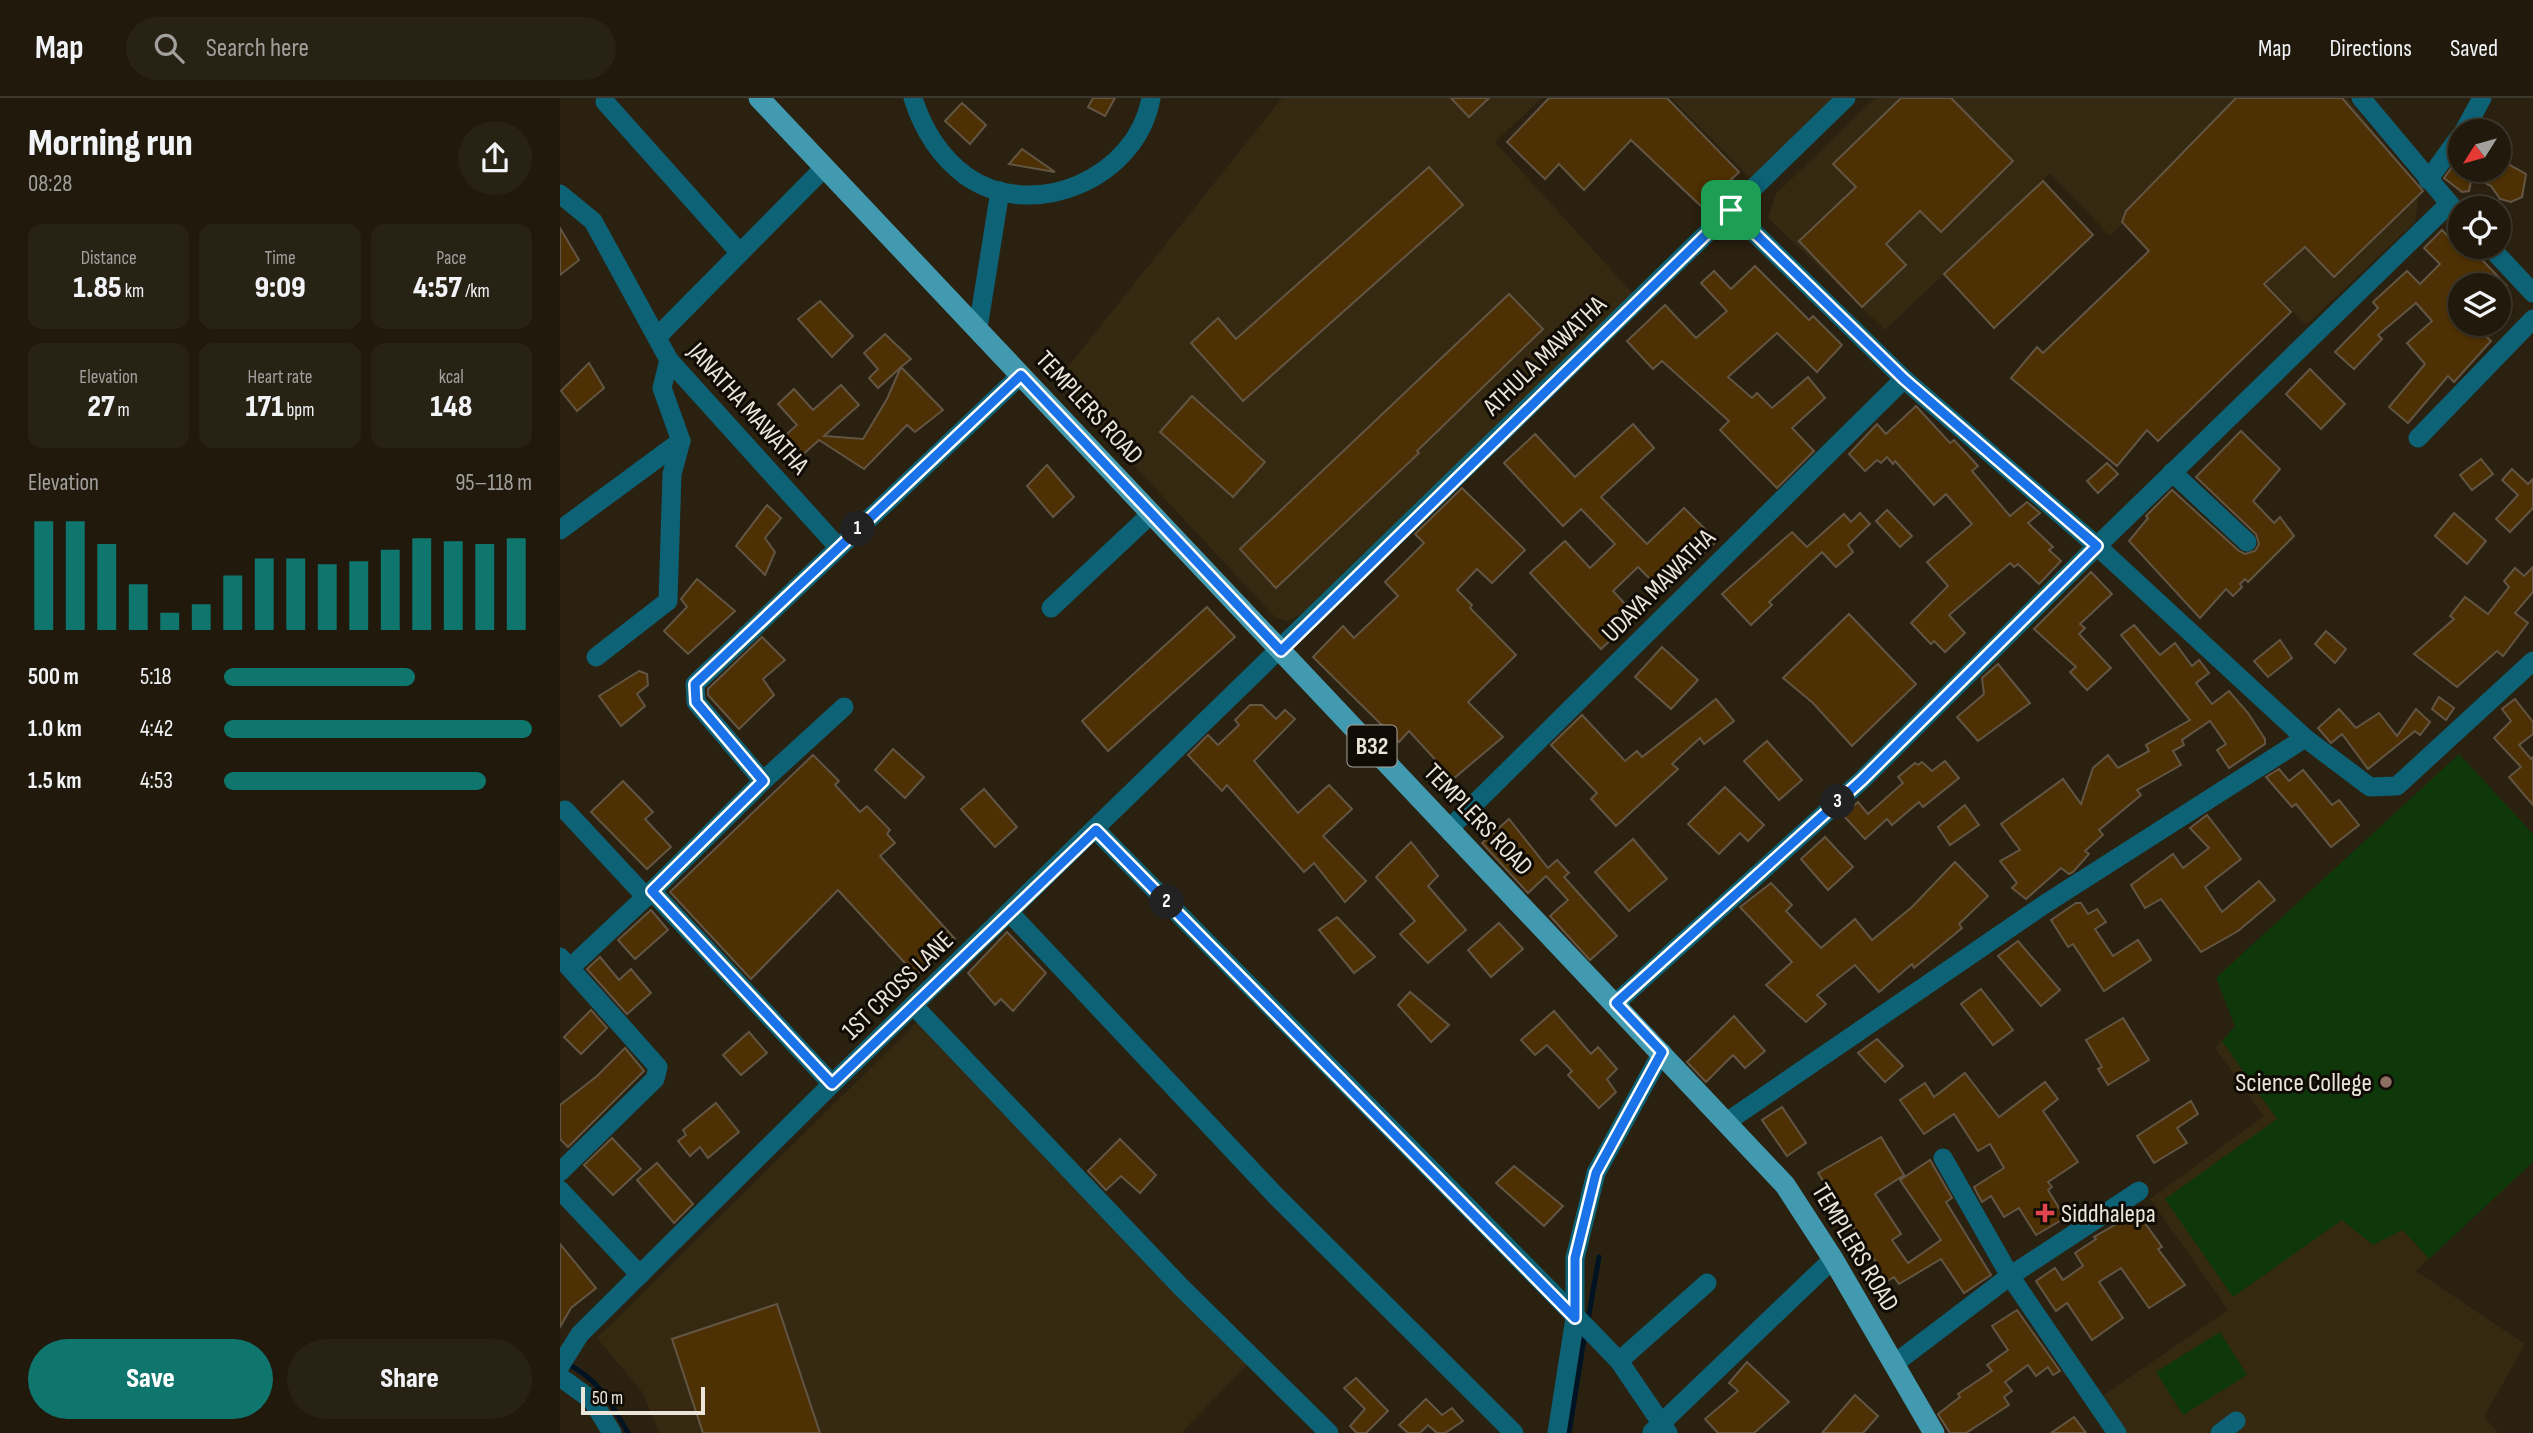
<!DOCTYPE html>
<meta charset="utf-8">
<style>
:root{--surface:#20190c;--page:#282215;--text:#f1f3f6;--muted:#a2a09d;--line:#3d382d;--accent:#0f766e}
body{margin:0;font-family:"Sofia Sans Condensed",sans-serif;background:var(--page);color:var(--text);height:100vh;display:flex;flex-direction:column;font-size:26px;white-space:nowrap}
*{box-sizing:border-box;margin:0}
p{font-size:23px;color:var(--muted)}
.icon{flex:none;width:38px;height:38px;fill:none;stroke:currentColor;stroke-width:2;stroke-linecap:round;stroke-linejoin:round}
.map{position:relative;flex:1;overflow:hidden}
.details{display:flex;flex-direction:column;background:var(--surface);width:560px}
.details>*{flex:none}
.needle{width:46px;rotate:233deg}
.buttons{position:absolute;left:1888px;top:21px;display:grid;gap:14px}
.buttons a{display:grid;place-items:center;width:63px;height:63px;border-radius:50%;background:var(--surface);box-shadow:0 2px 5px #0004,0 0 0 2px var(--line);font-size:35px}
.scale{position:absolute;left:21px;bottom:18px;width:124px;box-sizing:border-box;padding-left:7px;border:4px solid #eae4d9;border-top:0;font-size:19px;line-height:24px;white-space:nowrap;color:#eae4d9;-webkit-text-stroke:5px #100c05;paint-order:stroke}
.pin{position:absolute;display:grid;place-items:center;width:60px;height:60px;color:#fff;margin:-30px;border-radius:14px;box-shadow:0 4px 10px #0006}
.km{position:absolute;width:35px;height:35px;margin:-18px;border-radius:50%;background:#222;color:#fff;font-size:19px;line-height:35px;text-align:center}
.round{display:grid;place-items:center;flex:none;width:74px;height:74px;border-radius:37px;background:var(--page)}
.summary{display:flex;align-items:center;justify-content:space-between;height:119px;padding:0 28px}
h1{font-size:38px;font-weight:800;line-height:52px}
.figures{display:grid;grid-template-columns:repeat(3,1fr);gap:10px;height:119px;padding:7px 28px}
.figures div{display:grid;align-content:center;border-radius:14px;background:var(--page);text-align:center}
.figures b{font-size:30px;font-weight:800}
.figures small{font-size:19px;font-weight:400}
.figures p{font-size:19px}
.chart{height:196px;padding:14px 28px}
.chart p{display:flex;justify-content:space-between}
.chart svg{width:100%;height:126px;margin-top:7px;stroke:var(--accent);stroke-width:6}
.cta{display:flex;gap:14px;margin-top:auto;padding:14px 28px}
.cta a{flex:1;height:80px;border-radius:42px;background:var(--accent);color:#fff;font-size:28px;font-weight:800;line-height:80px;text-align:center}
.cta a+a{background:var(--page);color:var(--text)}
ul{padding:0 28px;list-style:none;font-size:23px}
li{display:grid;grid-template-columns:112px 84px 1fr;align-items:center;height:52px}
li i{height:18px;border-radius:9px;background:var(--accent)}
header{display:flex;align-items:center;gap:42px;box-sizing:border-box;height:98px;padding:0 35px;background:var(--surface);border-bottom:2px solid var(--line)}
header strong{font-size:33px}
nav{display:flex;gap:38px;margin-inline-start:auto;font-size:24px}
.search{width:490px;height:63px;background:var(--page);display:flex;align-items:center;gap:18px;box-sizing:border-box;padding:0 24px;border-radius:38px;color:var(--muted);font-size:26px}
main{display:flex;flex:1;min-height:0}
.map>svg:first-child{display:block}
.built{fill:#352911}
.grass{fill:#0e370a}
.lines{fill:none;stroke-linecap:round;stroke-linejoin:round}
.stream{stroke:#001323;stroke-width:5}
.building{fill:#4d3003;stroke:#635544;stroke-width:2}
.street{stroke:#0d6276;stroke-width:19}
.primary{stroke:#429ab1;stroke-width:21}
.route-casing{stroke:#fff;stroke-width:14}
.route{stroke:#1a73e8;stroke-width:9}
.education-dot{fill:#8d6e63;stroke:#100c05;stroke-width:2.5}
.health-dot{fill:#e0444e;stroke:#100c05;stroke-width:2.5}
.labels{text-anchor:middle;stroke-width:6;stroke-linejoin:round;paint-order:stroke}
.shield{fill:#100c05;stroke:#a9a399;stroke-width:2}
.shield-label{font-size:24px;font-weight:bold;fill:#eae4d9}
.street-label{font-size:26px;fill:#eae4d9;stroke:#100c05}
.poi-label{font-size:26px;fill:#eae4d9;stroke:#100c05;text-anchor:end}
</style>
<header>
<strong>Map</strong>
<div class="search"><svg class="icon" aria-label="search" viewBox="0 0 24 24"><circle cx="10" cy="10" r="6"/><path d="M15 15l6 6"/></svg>Search here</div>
<nav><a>Map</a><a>Directions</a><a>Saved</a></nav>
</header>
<main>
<section class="details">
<div class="summary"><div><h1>Morning run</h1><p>08:28</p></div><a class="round"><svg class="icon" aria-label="share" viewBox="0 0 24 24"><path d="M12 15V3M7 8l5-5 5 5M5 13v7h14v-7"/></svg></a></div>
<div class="figures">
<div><p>Distance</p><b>1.85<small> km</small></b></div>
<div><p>Time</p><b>9:09</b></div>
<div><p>Pace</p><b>4:57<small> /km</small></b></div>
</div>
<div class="figures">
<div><p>Elevation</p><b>27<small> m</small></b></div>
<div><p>Heart rate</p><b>171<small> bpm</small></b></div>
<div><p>kcal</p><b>148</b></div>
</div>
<div class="chart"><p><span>Elevation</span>95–118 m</p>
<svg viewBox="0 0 160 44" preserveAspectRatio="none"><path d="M5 44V6M15 44V6M25 44V14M35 44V28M45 44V38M55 44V35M65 44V25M75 44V19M85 44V19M95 44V21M105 44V20M115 44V16M125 44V12M135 44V13M145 44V14M155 44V12"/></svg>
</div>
<ul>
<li><b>500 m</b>5:18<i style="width:62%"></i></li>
<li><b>1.0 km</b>4:42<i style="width:100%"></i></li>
<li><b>1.5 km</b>4:53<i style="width:85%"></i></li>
</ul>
<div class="cta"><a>Save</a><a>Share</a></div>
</section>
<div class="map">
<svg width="1973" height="1335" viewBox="0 0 1973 1335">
<rect width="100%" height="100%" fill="#2b2110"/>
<!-- built -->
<g class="built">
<polygon points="722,0 982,0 935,44 1076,199 758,508 728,523 716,520 496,284"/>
<polygon points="1111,0 1279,0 1193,83"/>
<polygon points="1315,0 1787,0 1860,90 1855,124 1746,227 1604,85 1550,138 1490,75 1325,232 1208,120 1216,96"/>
<polygon points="1899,656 1973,736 1973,1064 1856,1173 1965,1246 1924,1319 1939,1335 1566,1335 1541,1299 1668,1212 1590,1101 1704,1018 1655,950 1675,928 1656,880"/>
<polygon points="357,924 692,1262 621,1335 99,1335 83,1295 37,1240"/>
</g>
<!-- grass -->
<g class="grass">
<polygon points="1899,656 1973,736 1973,1064 1869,1161 1843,1132 1813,1147 1782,1122 1673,1199 1605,1101 1717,1021 1662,943 1675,928 1656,880"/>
<polygon points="1660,1234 1687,1277 1623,1317 1596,1274"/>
</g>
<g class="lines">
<!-- stream -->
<g class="stream">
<polyline points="1028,1222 1039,1159"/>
<path d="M6,1265C39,1282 50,1303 68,1335"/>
<polyline points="1009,1335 1025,1235"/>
</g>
</g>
<!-- building -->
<g class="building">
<polygon points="533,0 555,0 545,18 528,9"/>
<polygon points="891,0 929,0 909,19"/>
<polygon points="989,0 1107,0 1179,74 1142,109 1071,42 1024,92 999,66 985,81 947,44"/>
<polygon points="1341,0 1391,0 1453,63 1381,134 1360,113 1326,146 1346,167 1302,209 1239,143 1296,89 1273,66"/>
<polygon points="1676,0 1782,0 1863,93 1774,179 1745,149 1704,186 1731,214 1598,343 1587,332 1557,368 1451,280 1477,249 1483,255 1589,153 1562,124 1566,113"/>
<polygon points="402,5 426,27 410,46 385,23"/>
<polygon points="462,51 495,74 449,66"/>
<polygon points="1900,58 1900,72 1939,72 1939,61 1966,76 1962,99 1951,104 1940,101 1931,88 1912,78 1909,93 1902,94 1884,80"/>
<polygon points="869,69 903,107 683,303 631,245 658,220 676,241"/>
<polygon points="1483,83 1533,137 1434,230 1384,176"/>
<polygon points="0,130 19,162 0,177"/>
<polygon points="1882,132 1898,149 1910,149 1946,187 1900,187 1900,226 1913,226 1931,243 1894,284 1888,278 1848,325 1829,309 1865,266 1847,245 1872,223 1856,205 1818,237 1822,241 1794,271 1775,254 1818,210 1813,204 1847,173 1860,186 1880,166 1864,150"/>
<polygon points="1195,168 1249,222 1253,218 1282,247 1257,274 1217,235 1168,279 1192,300 1197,295 1212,310 1248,279 1265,300 1232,330 1254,353 1217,390 1160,332 1169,323 1102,263 1093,271 1067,243 1105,207 1136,240 1167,213 1141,185 1154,173 1171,191"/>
<polygon points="949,196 983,231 857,353 859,355 716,490 680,451"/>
<polygon points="260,203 293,238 272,259 238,221"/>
<polygon points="325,236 351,261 341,269 383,312 355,334 347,327 304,371 259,342 230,368 213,348 237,327 218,306 234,291 253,312 281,287 299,307 264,338 303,341 327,301 341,269 318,290 309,280 318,271 304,255"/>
<polygon points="29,265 44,290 17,313 1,293"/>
<polygon points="1750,271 1785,306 1761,331 1726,296"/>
<polygon points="632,298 705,364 673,399 600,334"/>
<polygon points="1356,308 1390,345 1394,342 1418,368 1412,373 1450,418 1467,404 1480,415 1468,425 1493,449 1489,452 1501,463 1479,486 1458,466 1454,469 1450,465 1389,517 1405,535 1385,554 1374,543 1371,546 1351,525 1388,488 1367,464 1412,426 1386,396 1374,407 1335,363 1333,366 1327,359 1321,365 1317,362 1305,373 1289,356 1317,326 1326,336"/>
<polygon points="1073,326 1094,350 1041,399 1087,446 1124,410 1157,443 1103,494 1078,469 1053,493 1076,518 1041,551 970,475 1005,443 1030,470 1055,446 1021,411 1003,428 944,365 975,336 1015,379"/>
<polygon points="1681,333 1720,371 1693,403 1714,425 1720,419 1734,438 1688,484 1685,481 1680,486 1682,489 1673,498 1666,491 1640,520 1569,443 1588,420 1586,418 1612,392 1679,453 1685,456 1695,453 1699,446 1696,436 1636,379"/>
<polygon points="1921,361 1933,376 1912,392 1900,377"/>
<polygon points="1547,365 1558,376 1538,395 1527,383"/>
<polygon points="487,367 514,399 493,419 467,388"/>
<polygon points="1952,371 1968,386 1973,381 1973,410 1950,434 1936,421 1958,397 1942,382"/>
<polygon points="902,390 965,452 932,485 917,471 897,492 912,507 910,510 956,557 908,604 943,639 893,681 849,633 839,644 753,559 783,528 794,540 838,498 825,484 864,445 855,436"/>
<polygon points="207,407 221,420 205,440 215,454 205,477 176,448"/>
<polygon points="1327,412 1352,438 1340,449 1316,423"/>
<polygon points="1300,415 1310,426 1288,447 1293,454 1276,469 1262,454 1209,504 1212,507 1191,527 1162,496 1232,434 1247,449 1284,416 1291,424"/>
<polygon points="1894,415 1926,443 1907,466 1875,438"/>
<polygon points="1973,469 1973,494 1955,515 1968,525 1943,558 1937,553 1897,589 1854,556 1894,521 1890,518 1905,499 1928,516 1949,489 1944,483 1955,470 1964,478"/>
<polygon points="1531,474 1552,496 1520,526 1525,530 1519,536 1551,570 1527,592 1510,574 1516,569 1474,531"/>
<polygon points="137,481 175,513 128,556 104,533 127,509 121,501"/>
<polygon points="647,509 675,539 548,653 522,623"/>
<polygon points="1289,516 1356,586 1292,648 1253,605 1223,580"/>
<polygon points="1574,527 1600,557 1615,545 1632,568 1639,562 1649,575 1636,585 1652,606 1669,593 1688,615 1705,641 1705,646 1669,670 1657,652 1666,646 1650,623 1622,642 1624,647 1613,653 1621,667 1577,692 1581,697 1539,732 1543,737 1525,753 1529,756 1513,774 1509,776 1501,770 1466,801 1452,790 1457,785 1440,763 1460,752 1441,726 1503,681 1521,706 1533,670 1548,657 1558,670 1589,653 1586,647 1630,622 1561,537"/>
<polygon points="1766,533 1786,551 1775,565 1755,546"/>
<polygon points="202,539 225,562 203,581 214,597 179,631 148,597 148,591"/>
<polygon points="1720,542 1732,560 1708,579 1694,563"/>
<polygon points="1102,549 1138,582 1111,611 1075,579"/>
<polygon points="1438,566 1470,605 1418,643 1397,619 1424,596 1422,580"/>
<polygon points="79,573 87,576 88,587 77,596 85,608 61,628 39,598"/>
<polygon points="1879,599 1894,610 1886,622 1872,611"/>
<polygon points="1156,601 1174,623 1144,646 1140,640 1112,666 1118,671 1056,728 1031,701 1037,695 991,647 1022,617 1065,663 1077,653 1082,659"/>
<polygon points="1955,601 1973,624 1973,636 1959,647 1971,661 1973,659 1973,707 1949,679 1961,669 1934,640 1951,623 1942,611"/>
<polygon points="690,607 702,607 716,621 725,612 735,621 694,663 738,715 769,687 792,711 763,738 806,783 785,804 754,765 744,774 667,687 662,693 628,657 648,637 658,647 679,627 675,622"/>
<polygon points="1779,611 1796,630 1819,615 1837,638 1856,611 1870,624 1860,637 1855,633 1808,671 1782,636 1771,645 1758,630"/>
<polygon points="1207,643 1242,682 1219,702 1184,663"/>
<polygon points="333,651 364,679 345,700 315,672"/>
<polygon points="253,657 279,683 275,687 300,714 307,708 330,732 327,736 335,745 320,758 395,841 356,877 278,792 191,881 110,794"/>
<polygon points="1385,663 1399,680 1363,709 1359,704 1332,727 1327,721 1305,741 1283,717 1298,704 1308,716 1343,685 1338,679 1355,665 1358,667 1362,664 1372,673"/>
<polygon points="1719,671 1729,683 1743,672 1772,707 1779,702 1799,727 1771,749 1736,706 1732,709 1706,679"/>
<polygon points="63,683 93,714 85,721 111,749 87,771 31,714"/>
<polygon points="1165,689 1204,727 1188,743 1180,735 1159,756 1128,726"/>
<polygon points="424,691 457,729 435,749 401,711"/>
<polygon points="1405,707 1419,727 1390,747 1378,729"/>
<polygon points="1647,717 1681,761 1645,789 1662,814 1699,783 1715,802 1678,833 1641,854 1601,801 1585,810 1571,787 1613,756 1623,770 1649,750 1630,730"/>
<polygon points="949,721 988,770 997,762 1009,775 1004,779 1057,838 1030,862 990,818 1008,802 986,778 968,795 922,745"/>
<polygon points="1265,739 1293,769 1268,792 1241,761"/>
<polygon points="1073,741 1107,781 1069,813 1035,774"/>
<polygon points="851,744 878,778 868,788 906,832 868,865 840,836 855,823 816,779"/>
<polygon points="1395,764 1428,798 1399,826 1402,830 1354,870 1352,866 1319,894 1295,867 1257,897 1266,906 1246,924 1206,887 1232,864 1180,809 1211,785 1232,807 1226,813 1261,850 1295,821 1312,842 1352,809"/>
<polygon points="1516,805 1521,805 1528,816 1537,811 1546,824 1535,831 1553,858 1578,842 1591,862 1544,893 1513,846 1508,849 1491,822"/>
<polygon points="91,812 108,832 75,861 58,842"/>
<polygon points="777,819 815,859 794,875 759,832"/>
<polygon points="939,825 963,851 931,879 908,852"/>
<polygon points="447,834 486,875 453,913 441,901 435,907 408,875"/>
<polygon points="1458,843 1500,892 1481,908 1438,858"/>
<polygon points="40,859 59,882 71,871 91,895 67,916 27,871"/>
<polygon points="1421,891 1453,932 1433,947 1401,906"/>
<polygon points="850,894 889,927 871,944 838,907"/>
<polygon points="31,912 47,930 21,956 4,939"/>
<polygon points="994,913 1031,956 1038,949 1057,971 1047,981 1056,994 1039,1010 1008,977 1012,973 987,947 975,957 961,942"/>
<polygon points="1174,918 1205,953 1185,970 1173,957 1146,984 1127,964"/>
<polygon points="1563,920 1589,962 1548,987 1538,971 1542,969 1526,942"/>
<polygon points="189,934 207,955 181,977 163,957"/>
<polygon points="1317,941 1343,968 1325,984 1298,955"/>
<polygon points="65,950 84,973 8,1049 0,1041 0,1007 37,978"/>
<polygon points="1405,975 1439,1019 1485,984 1498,1001 1483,1013 1518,1064 1488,1084 1492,1089 1488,1092 1505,1120 1476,1137 1459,1110 1444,1119 1431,1098 1422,1104 1414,1089 1444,1070 1430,1046 1418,1053 1394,1016 1364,1036 1340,1002 1365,985 1374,999"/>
<polygon points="1631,1003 1638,1016 1617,1030 1627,1045 1594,1065 1577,1038"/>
<polygon points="156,1005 179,1034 148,1060 140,1049 130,1058 118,1043 126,1037 123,1032"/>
<polygon points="1222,1009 1246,1045 1227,1058 1202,1022"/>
<polygon points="1321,1039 1344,1077 1315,1096 1341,1136 1332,1142 1348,1165 1381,1142 1340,1082 1370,1062 1392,1100 1386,1104 1431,1177 1404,1195 1381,1161 1339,1186 1334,1179 1323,1186 1312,1170 1317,1166 1258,1075"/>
<polygon points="52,1040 81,1071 53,1097 24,1067"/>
<polygon points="560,1041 596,1077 580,1095 561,1078 546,1092 528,1073"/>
<polygon points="97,1065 133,1106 114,1125 77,1082"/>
<polygon points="954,1068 1003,1108 984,1128 936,1085"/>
<polygon points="1577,1114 1602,1149 1598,1151 1625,1187 1589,1210 1561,1170 1539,1184 1563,1220 1532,1242 1507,1205 1496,1213 1476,1183 1495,1170 1503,1182 1523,1168 1515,1155 1536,1141 1534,1139"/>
<polygon points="0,1146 36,1190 11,1210 0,1229"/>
<polygon points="217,1206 260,1335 143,1335 112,1241"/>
<polygon points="1457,1212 1500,1273 1493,1277 1488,1269 1476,1278 1468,1267 1445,1284 1452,1293 1444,1299 1449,1307 1406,1335 1390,1335 1378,1316 1400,1299 1398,1296 1432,1273 1427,1267 1448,1252 1432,1228"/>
<polygon points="1187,1264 1229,1304 1194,1335 1158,1335 1145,1321 1178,1293 1169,1285"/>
<polygon points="796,1280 828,1313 806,1335 797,1335 790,1328 805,1311 784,1290"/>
<polygon points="1295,1297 1318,1318 1303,1335 1262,1335"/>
<polygon points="866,1301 882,1317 892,1310 903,1323 885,1335 877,1335 868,1327 860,1335 848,1335 839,1327"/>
<polygon points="1514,1319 1526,1335 1491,1335"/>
</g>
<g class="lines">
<!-- street -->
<g class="street">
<path d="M353,0C363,32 379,58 406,78C474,125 577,80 591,0"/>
<polyline points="1801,0 1900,118"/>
<polyline points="45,4 180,155"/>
<polyline points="1904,33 1922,0"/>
<polyline points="1868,82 1900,38"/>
<polyline points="0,96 33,123 109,262 278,449"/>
<polyline points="1171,112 1344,281 1537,448 1745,640 1810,689 1837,688 1973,563"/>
<polyline points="1930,149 1973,195"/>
<polyline points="418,230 440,93"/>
<polyline points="97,239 265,69"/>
<polyline points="1858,340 1973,221"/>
<polyline points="1612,374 1687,444"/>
<polyline points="0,432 121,343"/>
<polyline points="491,510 591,416"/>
<polyline points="36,559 108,503 112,376 121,343 102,290 109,262"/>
<polyline points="203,683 284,609"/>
<polyline points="5,712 86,799"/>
<polyline points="890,730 1344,281"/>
<polyline points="536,732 1035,1238 1059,1263 1108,1335"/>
<polyline points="450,815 715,1097 954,1335"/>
<polyline points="0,859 98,969 95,981 0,1074"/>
<polyline points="11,869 92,793"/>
<polyline points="1056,905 1302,682 1537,448 1889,106"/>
<polyline points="354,908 621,1189 769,1335"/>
<polyline points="272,986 92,793 203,683 136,604 135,586 461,277"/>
<polyline points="1168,1023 1485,806 1745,640"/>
<polyline points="1383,1060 1450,1178 1557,1335"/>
<polyline points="0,1092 80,1177"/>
<polyline points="1059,1263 1147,1185"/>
<polyline points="1334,1266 1450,1178 1579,1093"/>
<polyline points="0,1268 20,1236 272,986 1286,0"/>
<polyline points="0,1279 32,1302 52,1335"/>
<polyline points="1092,1334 1273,1161"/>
<polyline points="997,1335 1015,1220 1015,1160 1036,1075 1102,954"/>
<polyline points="1660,1335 1676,1323"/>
</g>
<!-- primary -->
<polyline class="primary" points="199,0 1225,1087 1273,1161 1374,1335"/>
</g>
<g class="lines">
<!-- route casing -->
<g class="route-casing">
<polygon id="route" points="1171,112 1344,281 1537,448 1302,682 1056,905 1102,954 1036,1075 1015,1160 1015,1220 536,732 272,986 92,793 203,683 136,604 135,586 461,277 721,553"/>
</g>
<!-- route -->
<use href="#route" class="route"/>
</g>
<!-- markers -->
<circle class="education-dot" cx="1826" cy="984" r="7"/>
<path class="health-dot" d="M1481.5 1104.5h7v7h7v7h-7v7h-7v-7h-7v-7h7z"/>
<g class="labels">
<!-- shield labels -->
<rect class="shield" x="787.5" y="627.5" width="49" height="41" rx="5"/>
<g class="shield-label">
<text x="812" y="656">B32</text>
</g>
<!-- street labels -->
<g class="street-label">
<text transform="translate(984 257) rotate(-44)" y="9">ATHULA MAWATHA</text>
<text transform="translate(530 309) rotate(47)" y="9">TEMPLERS ROAD</text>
<text transform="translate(189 310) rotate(48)" y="9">JANATHA MAWATHA</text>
<text transform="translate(1098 487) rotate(-45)" y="9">UDAYA MAWATHA</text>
<text transform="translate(919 721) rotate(46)" y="9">TEMPLERS ROAD</text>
<text transform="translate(337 887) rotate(-44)" y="9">1ST CROSS LANE</text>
<text transform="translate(1296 1149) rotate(59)" y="9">TEMPLERS ROAD</text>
</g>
<!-- poi labels -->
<g class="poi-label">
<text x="1812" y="993">Science College</text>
<text x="1501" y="1124" text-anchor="start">Siddhalepa</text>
</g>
</g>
</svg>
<div class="buttons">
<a><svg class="needle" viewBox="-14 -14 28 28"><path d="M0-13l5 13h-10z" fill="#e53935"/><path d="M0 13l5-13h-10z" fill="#a2a09d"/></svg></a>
<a><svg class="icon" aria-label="locate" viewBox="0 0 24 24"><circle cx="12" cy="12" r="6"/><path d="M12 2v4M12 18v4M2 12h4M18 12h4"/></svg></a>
<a><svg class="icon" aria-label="layers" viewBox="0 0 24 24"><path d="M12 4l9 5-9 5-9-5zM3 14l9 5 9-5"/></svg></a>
</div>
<div class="scale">50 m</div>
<div class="pin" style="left:1171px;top:112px;background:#1e9e55"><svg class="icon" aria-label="arrive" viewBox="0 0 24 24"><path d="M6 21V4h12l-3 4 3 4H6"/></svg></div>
<b class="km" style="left:298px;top:431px">1</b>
<b class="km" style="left:607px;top:804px">2</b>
<b class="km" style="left:1278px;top:704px">3</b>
</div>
</main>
